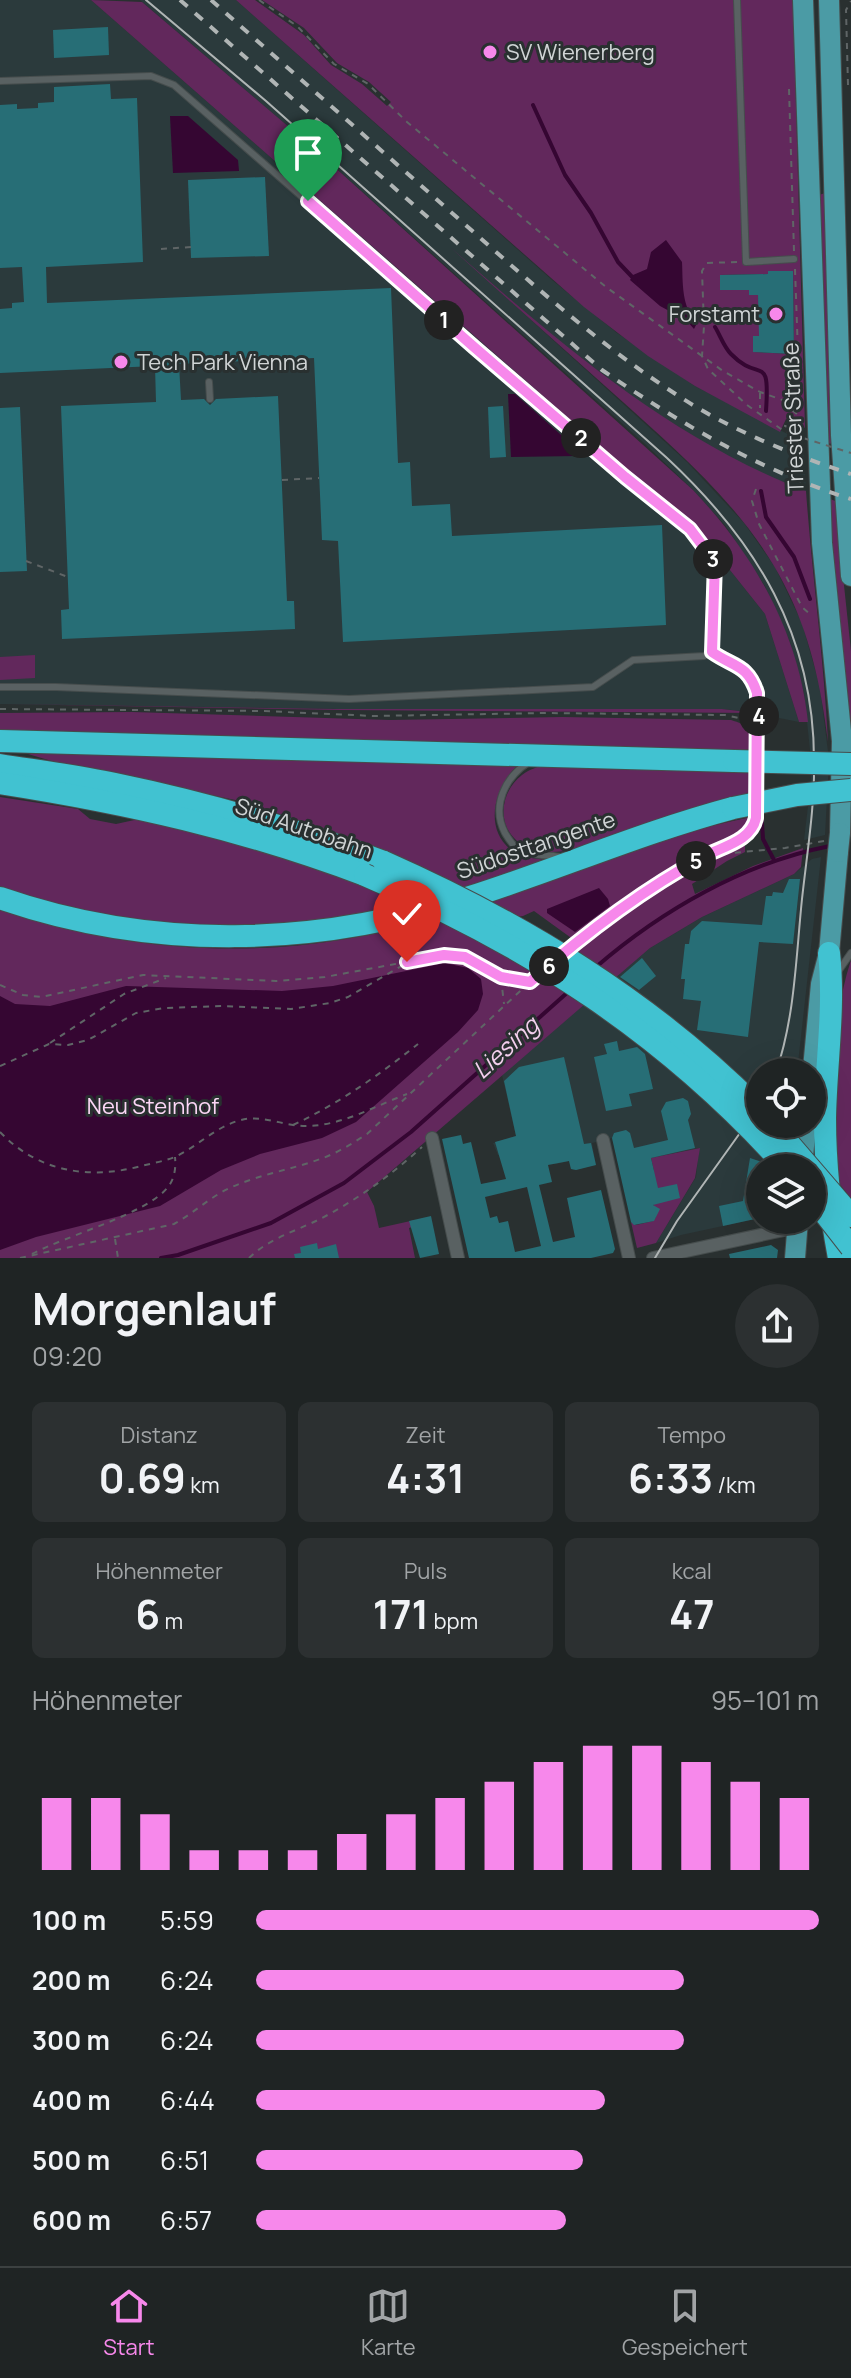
<!DOCTYPE html>
<html lang="de">
<meta charset="utf-8">
<style>
:root{--surface:#1f2424;--page:#2c3031;--text:#f1f3f6;--muted:#a1a4a6;--line:#3c4141;--accent:#f788eb}
body{margin:0;font-family:Manrope,sans-serif;background:var(--page);color:var(--text);height:100vh;display:flex;flex-direction:column;font-size:30px;white-space:nowrap}
*{box-sizing:border-box;margin:0}
p{font-size:26px;color:var(--muted)}
.icon{flex:none;width:44px;height:44px;fill:none;stroke:currentColor;stroke-width:2;stroke-linecap:round;stroke-linejoin:round}
.map{position:relative;height:1258px;overflow:hidden}
.side{display:flex;flex-direction:column;background:var(--surface);flex:1}
.side>*{flex:none}
.controls{position:absolute;left:746px;top:1058px;display:grid;gap:16px}
.controls a{display:grid;place-items:center;width:80px;height:80px;border-radius:50%;background:var(--surface);box-shadow:0 8px 32px #0002,0 0 0 2px var(--line);font-size:40px}
.pin{position:absolute;display:grid;place-items:center;width:68px;height:68px;color:#fff;margin:-82px -34px;border-radius:50% 50% 50% 0;rotate:-45deg;box-shadow:0 0 8px #0007}
.pin .icon{rotate:45deg}
.km{position:absolute;width:40px;height:40px;margin:-20px;border-radius:50%;background:#222;color:#fff;font-size:22px;line-height:40px;text-align:center}
.round{display:grid;place-items:center;flex:none;width:84px;height:84px;border-radius:42px;background:var(--page)}
.overview{display:flex;align-items:center;justify-content:space-between;height:136px;padding:0 32px}
h1{font-size:44px;font-weight:700;line-height:60px}
.figures{display:grid;grid-template-columns:repeat(3,1fr);gap:12px;height:136px;padding:8px 32px}
.figures div{display:grid;align-content:center;border-radius:12px;background:var(--page);text-align:center}
.figures b{font-size:40px;font-weight:700}
.figures small{font-size:22px;font-weight:400}
.figures p{font-size:22px}
.chart{height:224px;padding:16px 32px}
.chart p{display:flex;justify-content:space-between}
.chart svg{width:100%;height:144px;margin-top:8px;stroke:var(--accent);stroke-width:6}
ul{padding:0 32px;list-style:none;font-size:26px}
li{display:grid;grid-template-columns:128px 96px 1fr;align-items:center;height:60px}
li i{height:20px;border-radius:10px;background:var(--accent)}
.tabs{display:flex;justify-content:space-around;align-items:center;height:112px;border-top:2px solid var(--line);background:var(--surface);font-size:22px;color:var(--muted)}
.tabs a{display:grid;justify-items:center;gap:4px}
.tabs .current{color:var(--accent)}
.map>svg:first-child{display:block}
.built{fill:#2b3a3c}
.green{fill:#62285c;fill-rule:evenodd}
.water{fill:#350632}
.lines{fill:none;stroke-linecap:round;stroke-linejoin:round}
.stream{stroke:#350632;stroke-width:4}
.building{fill:#276e76;fill-rule:evenodd}
.service-casing{stroke:#464d4d;stroke-width:8}
.minor-casing{stroke:#464d4d;stroke-width:14}
.primary-casing{stroke:#464d4d;stroke-width:22}
.motorway-casing{stroke:#464d4d;stroke-width:24}
.path{stroke:#5f6566;stroke-width:2;stroke-dasharray:6 6;stroke-linecap:butt}
.service{stroke:#596162;stroke-width:6}
.minor{stroke:#596162;stroke-width:12}
.primary{stroke:#4b9ba5;stroke-width:20}
.motorway{stroke:#41c2d1;stroke-width:22}
.tram{stroke:#b0b5b5;stroke-width:2}
.rail{stroke:#b0b5b5;stroke-width:4;stroke-dasharray:10 10;stroke-linecap:butt}
.primary-bridge-casing{stroke:#464d4d;stroke-width:22;stroke-linecap:butt}
.motorway-bridge-casing{stroke:#464d4d;stroke-width:24;stroke-linecap:butt}
.path-bridge{stroke:#5f6566;stroke-width:2;stroke-dasharray:6 6;stroke-linecap:butt}
.primary-bridge{stroke:#4b9ba5;stroke-width:20}
.motorway-bridge{stroke:#41c2d1;stroke-width:22}
.route-casing{stroke:#fff;stroke-width:16}
.route{stroke:#f788eb;stroke-width:10}
.poi-dot{fill:#f788eb;stroke:#293030;stroke-width:3}
.labels{text-anchor:middle;stroke-width:6;stroke-linejoin:round;paint-order:stroke}
.poi-label{font-size:22px;fill:#d0d4d5;stroke:#293030;text-anchor:start}
.street-label{font-size:22px;fill:#d0d4d5;stroke:#293030}
.park-label{font-size:22px;fill:#fcd6f6;stroke:#293030}
.water-label{font-size:24px;font-style:italic;fill:#f4cfee;stroke:#293030}
</style>
<div class="map">
<svg width="851" height="1258" viewBox="0 0 851 1258">
<rect width="100%" height="100%" fill="#293030"/>
<!-- built -->
<g class="built">
<polygon points="0,0 91,0 702,535 765,614 799,722 750,712 722,709 336,709 0,704"/>
<polygon points="140,0 236,0 552,280 617,333 695,386 803,442 806,491 767,476 721,453 640,403 551,335 498,290 687,462 744,523 775,567 802,623 820,687 829,760 825,835 804,840 811,781 810,750 804,693 790,642 765,586 725,525 693,490 643,442 310,145"/>
<polygon points="821,857 797,1072 760,1072 760,1124 791,1124 786,1168 760,1168 760,1218 681,1235 656,1243 696,1177 699,1148 619,1166 612,1138 592,1143 596,1165 576,1170 571,1169 569,1161 556,1164 498,1155 493,1143 516,1136 502,1075 650,948 702,917 794,874 812,859"/>
</g>
<!-- green -->
<g class="green">
<path d="M91,0L142,2L310,145L693,490C754,554 799,633 808,722H799L765,614L702,535Z"/>
<path d="M236,0H255L304,35L331,65L362,84L387,106L391,102L369,82L337,63L304,28L262,0H793L805,428L786,419L780,432L695,386L648,356L584,307ZM768,271H793L794,354L754,352L753,337L759,336L764,299H758V295H750L749,290H720V275L768,274Z"/>
<polygon points="825,193 832,444 825,442 819,195"/>
<path d="M450,247C560,343 668,438 806,491C812,575 824,658 828,742C821,686 810,634 784,584C745,508 677,451 614,394C559,345 504,296 450,247Z"/>
<polygon points="828,498 835,501 851,651 851,729"/>
<polygon points="35,655 35,678 0,680 0,657"/>
<polygon points="0,704 336,709 722,709 756,713 339,710"/>
<path d="M132,712L390,720L562,717L731,720C748,725 755,730 754,749L727,751L0,731V713Z"/>
<path d="M46,751L517,766C493,788 482,834 517,854C527,859 540,858 547,861L414,905L366,917L226,929L119,920L0,890V797L78,809L90,819L116,824L139,819L387,853L316,826L240,801L55,762L28,754Z"/>
<path d="M545,764L753,772L752,793L575,849C562,852 545,854 532,849C497,838 495,796 522,775C528,770 538,767 545,764Z"/>
<path d="M751,817L746,831C687,866 628,897 574,940L534,911L523,916L453,925L540,974C605,926 669,881 740,842L745,846V852L727,861L692,884L695,894L753,866L803,848L801,867L794,874L702,917L650,948L367,1192L374,1206L379,1228L415,1220L416,1226L409,1228L415,1258H0V910C110,947 232,959 346,939C396,931 445,916 493,901C552,882 609,855 669,837C696,829 724,823 751,817Z"/>
<path d="M851,960V1198L833,1176C835,1108 829,1025 851,960Z"/>
<polygon points="700,1148 695,1178 656,1243 637,1248 631,1222 636,1225 653,1221 656,1217 647,1174 654,1171 651,1158"/>
</g>
<!-- water -->
<g class="water">
<polygon points="170,116 188,116 238,160 239,171 173,173"/>
<path d="M666,240L682,262C683,282 681,307 697,323L694,329L686,320L660,306L630,280L633,275L647,269L651,252Z"/>
<polygon points="508,394 515,394 577,449 577,456 511,457"/>
<polygon points="599,888 608,899 610,906 575,932 547,913 547,909"/>
<polygon points="445,963 468,968 481,979 483,994 478,1010 458,1032 356,1122 322,1138 260,1154 221,1170 160,1206 36,1237 0,1250 0,996 15,1004 50,1006 126,986 282,991 333,986"/>
</g>
<g class="lines">
<!-- stream -->
<g class="stream">
<polyline points="533,105 565,175 591,213 618,262 636,281"/>
<path d="M715,327C720,335 724,347 731,354C760,384 770,351 766,411"/>
<polyline points="761,491 766,517 794,557 810,599"/>
<polyline points="760,742 760,755"/>
<polyline points="761,768 761,795"/>
<polyline points="761,808 763,839 774,860"/>
<path d="M596,967C662,910 744,863 830,846"/>
<polyline points="161,1258 178,1255 271,1223 344,1183 411,1132 568,992"/>
</g>
</g>
<!-- building -->
<g class="building">
<polygon points="108,27 109,55 54,58 53,30"/>
<polygon points="110,84 111,99 137,98 143,262 46,267 47,303 391,288 398,463 410,462 412,506 450,504 452,536 662,525 666,625 343,642 338,541 322,540 314,358 179,364 181,400 204,399 210,405 216,399 278,396 287,601 294,601 295,629 62,639 61,610 69,609 61,406 156,402 155,366 0,373 0,309 12,308 12,303 24,302 22,267 0,268 0,105 17,104 17,109 38,108 38,103 54,102 54,87"/>
<polygon points="265,177 269,256 191,258 188,180"/>
<polygon points="768,271 793,271 794,354 753,352 753,336 759,336 758,295 749,295 749,290 720,290 720,275 768,274"/>
<polygon points="503,406 506,457 490,458 488,407"/>
<polygon points="20,407 27,571 0,572 0,408"/>
<polygon points="789,879 800,879 793,944 759,942 748,1037 697,1030 701,1001 683,999 685,979 681,979 685,944 689,944 691,931 702,921 762,925 766,896 772,896 773,892 783,893"/>
<polygon points="642,958 656,976 639,990 620,977"/>
<polygon points="617,1041 619,1051 637,1047 645,1054 653,1089 629,1094 632,1106 606,1111 594,1057 607,1054 604,1044"/>
<path d="M564,1057L584,1144L591,1143L596,1165L576,1170L571,1169L569,1161L548,1165L552,1182L539,1185L553,1242L575,1237L567,1198L601,1190L615,1249L613,1253L591,1258H469L442,1139L461,1135L463,1144L471,1142L481,1184L506,1179L495,1142L516,1136L504,1081L519,1067ZM527,1187L541,1246L515,1252L508,1221L499,1223L497,1216L490,1218L485,1197Z"/>
<polygon points="683,1098 688,1101 691,1114 688,1120 695,1148 651,1158 658,1188 677,1184 680,1198 653,1205 660,1209 654,1221 634,1225 631,1222 612,1138 614,1133 626,1130 630,1133 634,1148 668,1140 661,1111 666,1102"/>
<polygon points="750,1158 762,1162 755,1219 723,1226 719,1206 743,1201"/>
<polygon points="431,1216 439,1254 420,1258 409,1221"/>
<polygon points="317,1243 318,1249 336,1244 339,1258 295,1258 294,1254 301,1253 300,1247"/>
<polygon points="771,1245 778,1250 777,1258 730,1258 729,1254"/>
</g>
<g class="lines">
<!-- service casing -->
<g class="service-casing">
<g id="service">
<polyline points="737,0 746,262 794,259"/>
<polyline points="0,81 151,76 174,85 474,347 625,477 690,529 715,562 712,652 704,656 633,660 593,687 349,699 56,687 0,687"/>
<polyline points="209,382 210,399"/>
<path d="M712,652C719,657 727,658 735,663C761,677 759,705 758,731"/>
<path d="M529,762C505,777 491,806 505,833C508,838 512,845 517,848C529,856 548,855 561,857"/>
<polyline points="837,973 851,953"/>
</g>
</g>
<!-- minor casing -->
<g class="minor-casing">
<g id="minor">
<polyline points="432,1138 458,1258"/>
<polyline points="603,1140 629,1258"/>
<polyline points="653,1258 798,1227"/>
</g>
</g>
<!-- primary casing -->
<g class="primary-casing">
<g id="primary">
<polyline points="803,0 822,543 842,741 840,833"/>
<polyline points="829,0 841,435 851,576"/>
<polyline points="812,1079 821,984 829,953 838,852"/>
<polyline points="802,1168 806,1124"/>
<polyline points="795,1258 798,1220"/>
</g>
</g>
<!-- motorway casing -->
<g class="motorway-casing">
<g id="motorway">
<polyline points="0,741 734,761"/>
<path d="M0,765C38,771 77,776 115,784C207,803 296,829 384,862"/>
<path d="M0,783C128,803 243,829 365,875"/>
<path d="M0,898C153,951 317,947 470,897C558,869 643,832 733,808"/>
<path d="M829,953C835,1008 826,1062 825,1118C825,1165 830,1211 839,1258"/>
</g>
</g>
<!-- path -->
<g class="path">
<polyline points="259,0 297,26 334,64 368,84 407,122 606,287 723,371 760,392 788,402"/>
<polyline points="848,85 846,10 851,1"/>
<polyline points="789,89 794,251"/>
<polyline points="161,249 191,247"/>
<polyline points="737,262 707,263 702,271 704,326 702,356 708,369 747,405 781,429 803,438"/>
<polyline points="795,269 798,353 790,371 788,402 792,410 803,419"/>
<polyline points="760,393 760,408"/>
<polyline points="797,435 797,431 785,426 786,421 800,427 802,423"/>
<polyline points="282,480 319,478"/>
<polyline points="756,489 752,501 759,524 802,607 811,615"/>
<polyline points="26,561 68,577"/>
<polyline points="0,709 263,711 374,716 546,713 725,715 748,720"/>
<polyline points="711,855 785,848 824,841"/>
<path d="M577,943C631,902 686,867 746,836L753,830L755,822"/>
<polyline points="501,978 504,1004"/>
<polyline points="0,985 23,995 41,997 143,975 276,981 325,977 444,955 465,957 501,977 530,982"/>
<polyline points="50,1043 124,994 166,978"/>
<polyline points="0,1066 49,1044 68,1045 88,1040 136,1013 164,1008 222,1006 291,1009 330,1003 348,997 403,965"/>
<path d="M293,1125C338,1104 379,1075 418,1044"/>
<path d="M0,1132C38,1172 90,1180 141,1166C153,1163 166,1161 177,1156C199,1145 217,1126 241,1120C262,1114 286,1127 308,1126C343,1125 375,1106 407,1094"/>
<polyline points="115,1239 118,1258"/>
<path d="M32,1254C65,1236 147,1214 168,1187C175,1178 176,1167 175,1157"/>
<path d="M20,1258L174,1224C194,1213 211,1196 232,1187C261,1174 294,1169 323,1158C339,1152 353,1143 367,1134L532,980"/>
<path d="M249,1258C268,1239 296,1231 320,1219C357,1200 391,1175 422,1147"/>
</g>
<!-- service -->
<use href="#service" class="service"/>
<!-- minor -->
<use href="#minor" class="minor"/>
<!-- primary -->
<use href="#primary" class="primary"/>
<!-- motorway -->
<use href="#motorway" class="motorway"/>
<!-- tram -->
<g class="tram">
<path d="M146,0L266,101L667,458C756,541 814,635 814,760C815,806 807,853 802,899C796,956 795,1017 776,1072"/>
<polyline points="655,1258 677,1221 760,1105"/>
</g>
<!-- rail -->
<g class="rail">
<path d="M180,0L602,370C681,424 759,470 851,499"/>
<path d="M211,0C288,68 366,137 443,205C518,271 591,339 674,393C728,429 790,454 851,474"/>
</g>
<!-- primary-bridge casing -->
<g class="primary-bridge-casing">
<polyline id="primary-bridge" points="838,852 840,833"/>
</g>
<!-- motorway-bridge casing -->
<g class="motorway-bridge-casing">
<g id="motorway-bridge">
<polyline points="734,761 851,764"/>
<polyline points="733,808 797,795 851,790"/>
<path d="M384,862C524,924 652,1002 760,1111"/>
<path d="M365,875C528,944 668,1035 787,1168"/>
<polyline points="772,1124 851,1216"/>
<polyline points="812,1197 851,1247"/>
</g>
</g>
<!-- path-bridge -->
<polyline class="path-bridge" points="803,438 851,453"/>
<!-- primary-bridge -->
<use href="#primary-bridge" class="primary-bridge"/>
<!-- motorway-bridge -->
<use href="#motorway-bridge" class="motorway-bridge"/>
</g>
<g class="lines">
<!-- route casing -->
<g class="route-casing">
<path id="route" d="M308,201L474,347L625,477L690,529L715,562L712,652C733,667 748,664 757,693L756,818C751,841 724,846 705,856C642,890 583,935 530,982L501,977L465,957L444,955L407,962"/>
</g>
<!-- route -->
<use href="#route" class="route"/>
</g>
<!-- markers -->
<g class="poi-dot">
<circle cx="490" cy="52" r="8"/>
<circle cx="776" cy="314" r="8"/>
<circle cx="121" cy="362" r="8"/>
</g>
<g class="labels">
<!-- poi labels -->
<g class="poi-label">
<text x="506" y="60">SV Wienerberg</text>
<text x="760" y="322" text-anchor="end">Forstamt</text>
<text x="137" y="370">Tech Park Vienna</text>
</g>
<!-- street labels -->
<g class="street-label">
<text transform="translate(793 418) rotate(-92)" y="8">Triester Straße</text>
<text transform="translate(304 828) rotate(19)" y="8">Süd Autobahn</text>
<text transform="translate(536 845) rotate(-19)" y="8">Südosttangente</text>
</g>
<!-- park labels -->
<g class="park-label">
<text x="153" y="1114">Neu Steinhof</text>
</g>
<!-- water labels -->
<g class="water-label">
<text transform="translate(506 1048) rotate(-42)" y="8">Liesing</text>
</g>
</g>
</svg>
<div class="controls">
<a><svg class="icon" aria-label="locate" viewBox="0 0 24 24"><circle cx="12" cy="12" r="6"/><path d="M12 2v4M12 18v4M2 12h4M18 12h4"/></svg></a>
<a><svg class="icon" aria-label="layers" viewBox="0 0 24 24"><path d="M12 4l9 5-9 5-9-5zM3 14l9 5 9-5"/></svg></a>
</div>
<div class="pin" style="left:308px;top:201px;background:#1e9e55"><svg class="icon" aria-label="arrive" viewBox="0 0 24 24"><path d="M6 21V4h12l-3 4 3 4H6"/></svg></div>
<div class="pin" style="left:407px;top:962px;background:#d93025"><svg class="icon" aria-label="check" viewBox="0 0 24 24"><path d="M5 12l5 5 9-10"/></svg></div>
<b class="km" style="left:444px;top:320px">1</b>
<b class="km" style="left:581px;top:438px">2</b>
<b class="km" style="left:713px;top:559px">3</b>
<b class="km" style="left:759px;top:716px">4</b>
<b class="km" style="left:696px;top:861px">5</b>
<b class="km" style="left:549px;top:966px">6</b>
</div>
<section class="side">
<div class="overview"><div><h1>Morgenlauf</h1><p>09:20</p></div><a class="round"><svg class="icon" aria-label="share" viewBox="0 0 24 24"><path d="M12 15V3M7 8l5-5 5 5M5 13v7h14v-7"/></svg></a></div>
<div class="figures">
<div><p>Distanz</p><b>0.69<small> km</small></b></div>
<div><p>Zeit</p><b>4:31</b></div>
<div><p>Tempo</p><b>6:33<small> /km</small></b></div>
</div>
<div class="figures">
<div><p>Höhenmeter</p><b>6<small> m</small></b></div>
<div><p>Puls</p><b>171<small> bpm</small></b></div>
<div><p>kcal</p><b>47</b></div>
</div>
<div class="chart"><p><span>Höhenmeter</span>95–101 m</p>
<svg viewBox="0 0 160 44" preserveAspectRatio="none"><path d="M5 44V22M15 44V22M25 44V27M35 44V38M45 44V38M55 44V38M65 44V33M75 44V27M85 44V22M95 44V17M105 44V11M115 44V6M125 44V6M135 44V11M145 44V17M155 44V22"/></svg>
</div>
<ul>
<li><b>100 m</b>5:59<i style="width:100%"></i></li>
<li><b>200 m</b>6:24<i style="width:76%"></i></li>
<li><b>300 m</b>6:24<i style="width:76%"></i></li>
<li><b>400 m</b>6:44<i style="width:62%"></i></li>
<li><b>500 m</b>6:51<i style="width:58%"></i></li>
<li><b>600 m</b>6:57<i style="width:55%"></i></li>
</ul>
</section>
<nav class="tabs">
<a class="current"><svg class="icon" aria-label="home" viewBox="0 0 24 24"><path d="M3 11l9-7 9 7M6 9v11h12V9"/></svg>Start</a>
<a><svg class="icon" aria-label="map" viewBox="0 0 24 24"><path d="M3 6l6-2 6 2 6-2v14l-6 2-6-2-6 2zM9 4v14M15 6v14"/></svg>Karte</a>
<a><svg class="icon" aria-label="saved" viewBox="0 0 24 24"><path d="M7 4h10v16l-5-4-5 4z"/></svg>Gespeichert</a>
</nav>
